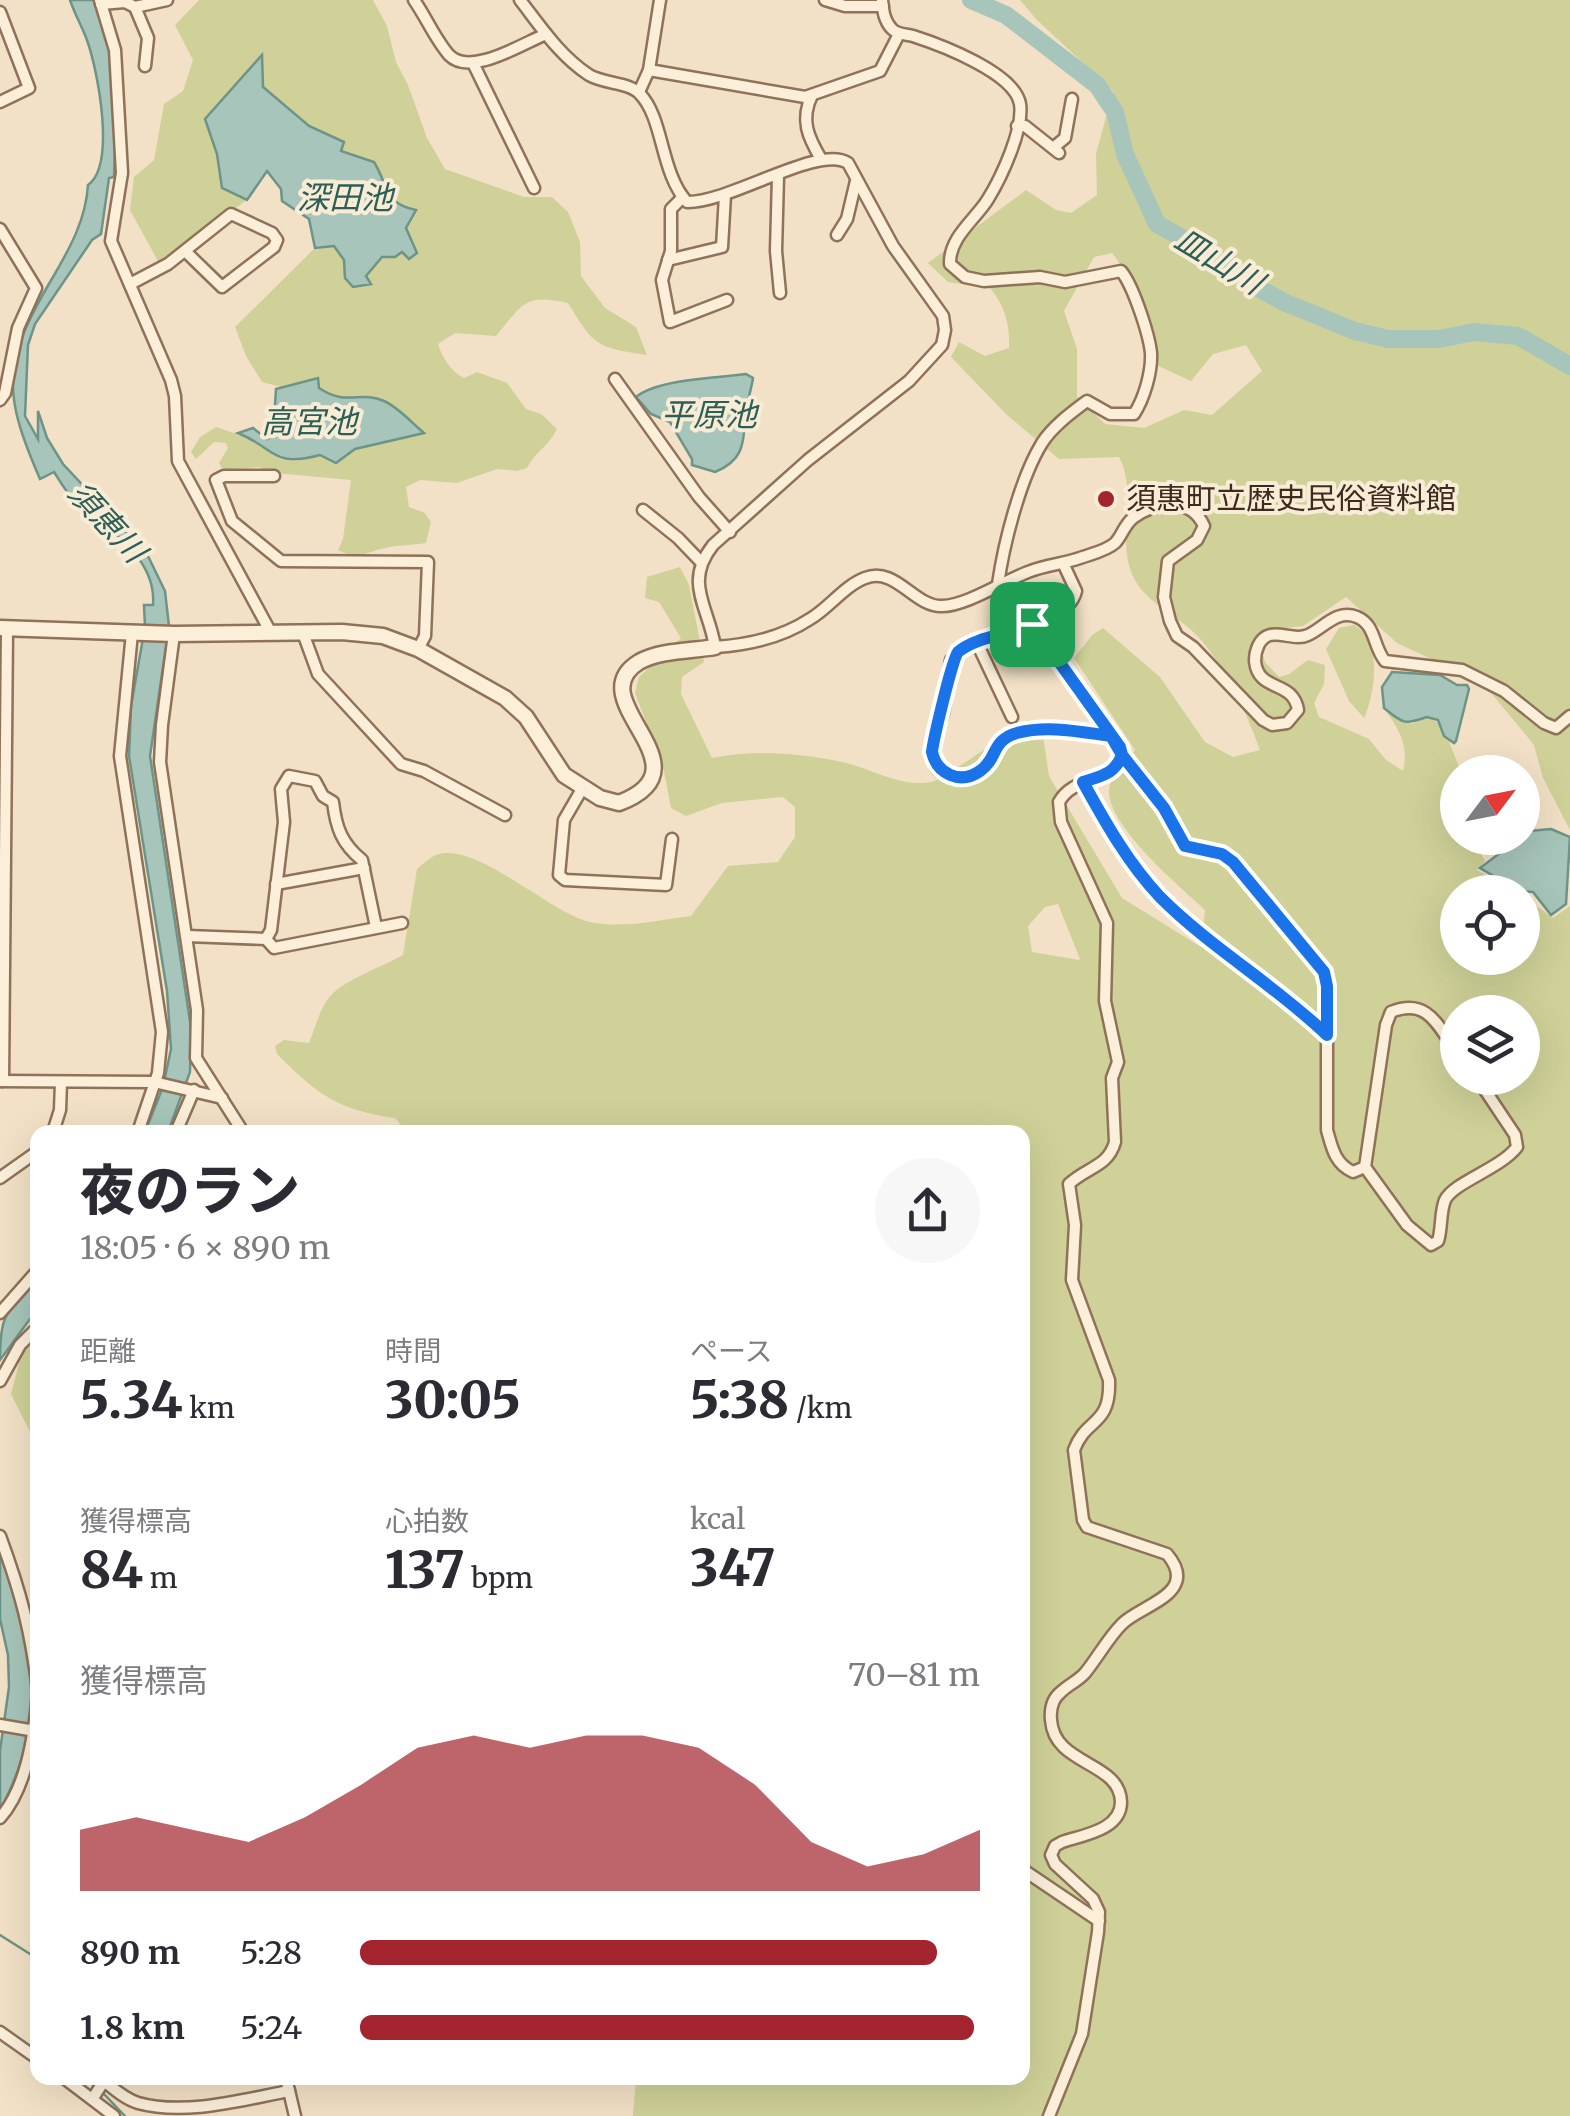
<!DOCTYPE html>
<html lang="ja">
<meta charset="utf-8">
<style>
:root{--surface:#fff;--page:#f7f7f7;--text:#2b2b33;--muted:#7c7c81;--accent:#a3242f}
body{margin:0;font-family:Merriweather,"Noto Sans JP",serif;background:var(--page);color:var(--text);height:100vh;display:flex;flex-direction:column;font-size:38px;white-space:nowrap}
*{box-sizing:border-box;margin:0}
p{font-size:32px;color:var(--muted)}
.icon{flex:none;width:55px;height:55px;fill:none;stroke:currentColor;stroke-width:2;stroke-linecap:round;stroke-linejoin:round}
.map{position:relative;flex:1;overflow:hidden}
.drawer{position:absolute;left:30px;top:1125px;width:1000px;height:960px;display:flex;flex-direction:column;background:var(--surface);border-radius:20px;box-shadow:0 10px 40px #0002}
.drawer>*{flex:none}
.needle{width:65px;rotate:58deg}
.tools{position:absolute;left:1440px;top:755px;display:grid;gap:20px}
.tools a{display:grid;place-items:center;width:100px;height:100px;border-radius:50%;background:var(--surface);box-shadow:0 10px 40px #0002;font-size:50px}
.pin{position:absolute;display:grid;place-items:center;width:85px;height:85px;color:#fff;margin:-42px;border-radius:20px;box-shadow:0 5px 15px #0006}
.round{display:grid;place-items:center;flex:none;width:105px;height:105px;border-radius:52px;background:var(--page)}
.head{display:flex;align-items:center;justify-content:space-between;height:170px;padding:0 50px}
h1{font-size:55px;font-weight:800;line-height:75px}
.figures{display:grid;grid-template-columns:repeat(3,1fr);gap:15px;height:170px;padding:10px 50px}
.figures div{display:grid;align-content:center}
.figures b{font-size:50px;font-weight:800}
.figures small{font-size:28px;font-weight:400}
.figures p{font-size:28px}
.chart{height:280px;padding:20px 50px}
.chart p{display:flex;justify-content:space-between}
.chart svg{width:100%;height:180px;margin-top:10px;fill:var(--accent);opacity:.7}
ul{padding:0 50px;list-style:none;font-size:32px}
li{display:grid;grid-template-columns:160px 120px 1fr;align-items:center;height:75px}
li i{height:25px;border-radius:12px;background:var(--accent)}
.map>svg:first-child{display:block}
.green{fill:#cfd198;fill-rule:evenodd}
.water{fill:#a7c5ba;stroke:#6d9487;stroke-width:2.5}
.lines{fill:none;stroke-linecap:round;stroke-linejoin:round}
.stream{stroke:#6d9487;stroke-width:2.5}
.river{stroke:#a7c5ba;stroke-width:18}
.minor-casing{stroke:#8f7259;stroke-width:15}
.tertiary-casing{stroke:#8f7259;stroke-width:19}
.minor{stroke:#fbefda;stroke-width:10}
.tertiary{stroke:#fbefda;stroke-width:14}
.route-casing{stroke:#fff;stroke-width:20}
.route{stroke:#1a73e8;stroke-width:12}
.poi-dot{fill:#a3242f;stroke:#f8ecd6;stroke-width:4}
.labels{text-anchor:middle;stroke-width:8;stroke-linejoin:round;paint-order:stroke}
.poi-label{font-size:30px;fill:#3e2b1e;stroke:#f8ecd6;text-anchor:start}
.water-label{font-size:32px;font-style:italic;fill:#2d5f57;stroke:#f8ecd6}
</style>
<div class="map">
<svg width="1570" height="2116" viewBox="0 0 1570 2116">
<rect width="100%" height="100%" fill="#f2e1c6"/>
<!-- green -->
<g class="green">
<path d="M199,0H373L387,26L396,62L408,85L427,138L445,169L524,197H552L568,212L580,242L581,276L605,308L636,327L647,355C596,347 595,347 568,303C524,293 523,304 496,336L455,333L438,344C442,357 451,372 464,378L477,372L507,383L526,409L541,414L557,429C549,446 535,452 527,468L517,471L497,469L457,483L420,480L406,487L409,507L425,513L431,522L426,543C412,545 398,545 385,548C366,552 358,561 338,550L343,539L351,480L275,473L259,467L223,470L219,463L228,448L226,443L214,442L196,459L191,452L200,437L216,427L248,438L282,460L296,461L320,455L340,459L355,449L423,433C411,420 394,401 375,398C351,394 342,404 319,388L318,378L281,387L262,382L246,356L235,327L315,248L334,246L344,260L345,279L353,287L371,283L366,276L382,257H395L406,228L403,207C371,184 391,164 340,151L343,142L309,126L263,87L261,56L205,119L217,154L222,188L247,200L159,263L130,210L134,177L154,160L164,104L183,91L193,60L175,25Z"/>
<path d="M1020,0H1570V830L1543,778L1534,745L1492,694L1461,673L1397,643L1346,597L1303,626L1268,630L1258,636L1265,662L1279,677L1289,674L1308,660L1325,665L1324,684L1314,703L1319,717L1369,739L1386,760L1403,771C1409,746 1400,731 1386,711L1412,724L1428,717L1443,726L1461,772H1458V838H1472L1485,861L1477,870L1518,892H1458V958H1522L1523,896L1553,918L1570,906V2116H633L636,2078H1022V1132H803L800,1129L786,1132H407L395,1118C337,1110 317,1094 277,1054L275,1046L284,1040L309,1043C315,1029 319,1011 328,999C339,982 384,966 403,955L417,869C422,865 430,857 436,855C475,840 550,913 590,922C623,929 658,920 691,916L728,866L778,862L795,837V807L783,797L722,803L686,816L671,808L663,766L635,693L639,677L681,638L659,602L645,598L647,577L680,567L689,585L704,662L682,677L681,694L712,758C754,749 799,753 842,762C871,768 900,788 931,782C943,780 1011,730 1028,720L1041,722L1049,776L1122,898L1201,947L1205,910C1181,887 1095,817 1111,782C1116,771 1127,760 1135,750L1074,658L1092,635L1103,628L1160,677L1205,742L1233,757L1260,750C1246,712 1228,672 1202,641C1184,619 1153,607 1138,585C1112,548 1140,496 1119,457L1059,459L1007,415L951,357L959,342L985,356L1009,348C1010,324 1005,306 990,288L948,282L928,263L1026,190L1056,210L1071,213L1097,195L1096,154L1113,91L1036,19ZM1112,253C1138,285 1145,323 1152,363L1191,381L1213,354L1246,345L1262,371L1212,415L1184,410L1144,428L1105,424L1077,397V349L1064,311L1094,257ZM1058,904L1080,959L1079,960L1032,952L1028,926L1045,907ZM1458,1012H1522V1078H1458Z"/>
<path d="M1354,625C1382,640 1376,692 1364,718L1349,701L1326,649L1339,628Z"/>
<polygon points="37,1333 37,1446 11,1394 23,1348"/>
</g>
<!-- water -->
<g class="water">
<path d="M70,0H94C119,53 116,119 114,177L109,178L101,234L92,240L35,324L28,345L25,416L38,439V411L47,438L63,464L147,554L165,591L169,626L150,756L191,1028L190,1072L168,1132H145L163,1087L171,1049L167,991L129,756L131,706L145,627L144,605H153C157,556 105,527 73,498C65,491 60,481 54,472L40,479C1,390 3,361 53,277C70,248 86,219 88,185C116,165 98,73 88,43C83,28 75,15 70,0Z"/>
<path d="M262,55L263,87L309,126L344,142L341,151L374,162C389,186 383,203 416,210L406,228L417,253L409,259L402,252L395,257H382L366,276L371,284L353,287L345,278L344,260L334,246L315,248L309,219L282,201L281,189L267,171L247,200L222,188L217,154L205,119Z"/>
<path d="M746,374L753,378C751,391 746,405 745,419C744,445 742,461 715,472L692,465V459L670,422L651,414L636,397C658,379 717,378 746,374Z"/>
<path d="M318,378L319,388C347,407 360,390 384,401C398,407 412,423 424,433L355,449L336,463L320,455C271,468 277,449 238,433L253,428L267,439L273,436L276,389Z"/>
<path d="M1392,672L1440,675L1457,685H1467L1469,689L1456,741L1454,743L1444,736L1438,720L1427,717C1404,725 1404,724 1384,708L1382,687Z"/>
<polygon points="1551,829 1570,837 1566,904 1551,915 1533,892 1520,891 1480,868 1529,831"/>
<path d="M37,1281V1315L30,1319L0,1360C0,1314 5,1313 37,1281Z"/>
<path d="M0,1552C33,1642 49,1722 0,1810V1751L9,1687L8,1655L0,1619Z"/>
</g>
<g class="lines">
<!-- stream -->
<g class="stream">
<polyline points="0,1935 38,1959"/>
<polyline points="83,2078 96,2087"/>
<polyline points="102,2092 125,2116"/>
</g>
<!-- river -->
<polyline class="river" points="971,0 1006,15 1097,85 1115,112 1125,154 1157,224 1209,253 1256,287 1286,303 1355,331 1388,339 1439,339 1474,332 1518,336 1570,366"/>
<!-- minor casing -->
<g class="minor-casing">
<g id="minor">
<polyline points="100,0 115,50 122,173 111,241 171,380 175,396 178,461 271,633"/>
<path d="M414,0C426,17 435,39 449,55C470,77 522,44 546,34"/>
<path d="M520,0C541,27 560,56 589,75C604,84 629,82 640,94C664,119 660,172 687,202C730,203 818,144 848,163L893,246L943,316L945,330L942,345L909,381L808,460L713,545C683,583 709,607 715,647C749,645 781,638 810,619C829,608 844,586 865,578C896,566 914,607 942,606C966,606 1004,581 1028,572C1044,565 1063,564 1080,558C1091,554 1106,551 1115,543C1122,536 1124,525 1133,518C1156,501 1191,497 1204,526L1197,540L1168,561L1164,597L1170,621L1177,636L1193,647L1263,720L1272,725L1287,723L1298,710C1293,679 1258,693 1255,661C1255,651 1259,638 1270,635C1282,632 1296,641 1308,635C1324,628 1336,609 1357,617C1376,625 1373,647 1385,661L1462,670L1504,691L1544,723L1556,728L1570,716"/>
<polyline points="825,0 845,6 883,6"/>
<path d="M882,0C883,10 884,21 892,29C898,35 906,34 913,36C941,45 1015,73 1020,104C1024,129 1001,178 988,199C976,219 949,237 950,264L965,277L984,281L1040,277L1065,282L1121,271C1133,285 1149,334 1151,353C1152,372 1144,399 1134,414H1110L1087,401C1071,413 1053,426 1042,443C1020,479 1004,543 998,584"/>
<polyline points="101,4 125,2 135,7 167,0"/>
<polyline points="135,7 148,38 145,66"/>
<polyline points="0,12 29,88 0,102"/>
<polyline points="474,65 534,188"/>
<polyline points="649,70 805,97 880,71 899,34"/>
<polyline points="639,92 649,70 660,0"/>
<path d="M812,95C800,120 808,137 821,159"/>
<polyline points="1017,126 1025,126 1059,153"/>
<polyline points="1053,148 1065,138 1072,99"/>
<polyline points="778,176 776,251 780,293"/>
<polyline points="683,197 671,209 671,251 662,280 670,322 727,300"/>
<polyline points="0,229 36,288 18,328 5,393 0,400"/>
<polyline points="837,235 847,219 856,181"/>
<polyline points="668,260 722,247 725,195"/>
<polyline points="130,284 168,264 231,214 272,233 277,240 274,247 222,287 185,251"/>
<polyline points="615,379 699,497 730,532"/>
<polyline points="274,476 224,476 216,480 232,521 281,561 428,562 425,636 418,649"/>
<polyline points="643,510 678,538 701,562"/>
<path d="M1063,563L1076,591C1066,632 978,629 951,660C948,677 947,696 943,713C937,734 919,772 954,776C963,777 969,777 977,773C994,764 992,742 1012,735C1044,724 1079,731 1111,736"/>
<path d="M1033,624L1120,747L1122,755L1164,808L1185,846L1222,854L1233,861L1323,972L1327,986V1130C1332,1148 1335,1164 1353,1172L1365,1167"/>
<polyline points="132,633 120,756 162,1032 158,1073 138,1132"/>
<polyline points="303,633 318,674 401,764 424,771 505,815"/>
<polyline points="174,634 162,725 160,762 197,1010 196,1058 243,1132"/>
<polyline points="977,643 1012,717"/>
<path d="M1083,782C1105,822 1128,863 1161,897C1211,948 1275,985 1327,1035"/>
<polyline points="582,789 564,820 559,875 565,880 666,885 672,839"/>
<polyline points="276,884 364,868"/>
<path d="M187,936L266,939L271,930L284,822L281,789L289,776L315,781L323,796L333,802C336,828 342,844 362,860L376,927"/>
<polyline points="266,939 274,948 402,923"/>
<path d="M1458,1054C1438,1027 1429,997 1391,1012L1386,1025L1365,1167L1407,1225L1431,1245L1438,1241C1442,1229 1440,1212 1445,1200C1454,1182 1500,1169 1517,1147L1515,1135L1477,1078"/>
<polyline points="0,1081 154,1082 222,1098"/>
<polyline points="3,1081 7,630"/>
<polyline points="53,1132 60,1110 61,1082"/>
<polyline points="176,1132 194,1090"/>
<polyline points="0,1178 38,1151"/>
<polyline points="0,1313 38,1270"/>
<polyline points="0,1381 20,1345 38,1327"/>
<path d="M0,1536C21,1593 31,1631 38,1691"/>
<polyline points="0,1725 35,1731"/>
<path d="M0,1818C27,1788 34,1734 38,1695"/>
<polyline points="1022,1869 1099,1921"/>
<polyline points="0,2032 38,2059"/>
<polyline points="64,2078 114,2116"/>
<polyline points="286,2078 295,2116"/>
<path d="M93,2098L104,2081C114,2089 125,2099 138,2103C185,2116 241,2100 289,2091"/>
<path d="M1049,2116L1082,2034L1098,1932L1099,1912L1093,1899L1055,1864L1051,1855L1055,1846L1062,1842C1083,1835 1121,1830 1121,1802C1120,1761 1054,1766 1051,1720C1050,1709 1052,1699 1061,1692C1068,1685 1078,1681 1085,1673C1098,1657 1108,1638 1122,1624C1140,1605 1201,1594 1167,1554L1087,1527L1083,1520L1074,1450C1086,1417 1111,1427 1109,1380L1072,1280L1075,1225L1069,1184C1087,1167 1108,1167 1115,1142L1112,1078L1118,1062L1105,1001L1107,923L1061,822L1059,802C1074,775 1111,784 1122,755"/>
</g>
</g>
<!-- tertiary casing -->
<g class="tertiary-casing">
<path id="tertiary" d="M0,628L174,634L342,632L383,636L418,649L505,698L526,717L564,775L600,798L619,803C714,767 577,700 639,662C660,650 692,651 715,647"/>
</g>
<!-- minor -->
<use href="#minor" class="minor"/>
<!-- tertiary -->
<use href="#tertiary" class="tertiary"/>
</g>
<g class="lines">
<!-- route casing -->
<g class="route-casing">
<path id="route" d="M1032,624L1120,747L1122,755L1164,808L1185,846L1222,854L1233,862L1324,972L1327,986V1035C1275,985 1211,948 1160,897C1128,863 1105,822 1083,782C1101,776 1115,774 1122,755L1111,736C1080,732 1048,725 1017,733C991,740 998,759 980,771C960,785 937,774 932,752C933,741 953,656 958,652C977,636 1010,635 1032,624"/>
</g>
<!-- route -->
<use href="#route" class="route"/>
</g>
<!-- markers -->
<circle class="poi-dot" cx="1106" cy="499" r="10"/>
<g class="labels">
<!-- poi labels -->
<g class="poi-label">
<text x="1126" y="509">須惠町立歴史民俗資料館</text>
</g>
<!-- water labels -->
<g class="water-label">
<text x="345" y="209">深田池</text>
<text transform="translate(1219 261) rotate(31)" y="11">皿山川</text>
<text x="709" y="426">平原池</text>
<text x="309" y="433">高宮池</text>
<text transform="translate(107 522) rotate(47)" y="11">須恵川</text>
</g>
</g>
</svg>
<div class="tools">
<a><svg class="needle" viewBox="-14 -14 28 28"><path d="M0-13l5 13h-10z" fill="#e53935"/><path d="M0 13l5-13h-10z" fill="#7c7c81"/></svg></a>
<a><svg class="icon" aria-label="locate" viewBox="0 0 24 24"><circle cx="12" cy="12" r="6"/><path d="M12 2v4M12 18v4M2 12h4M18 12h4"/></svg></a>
<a><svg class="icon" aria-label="layers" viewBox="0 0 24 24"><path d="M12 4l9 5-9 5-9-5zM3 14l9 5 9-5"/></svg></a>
</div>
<div class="pin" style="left:1032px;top:624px;background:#1e9e55"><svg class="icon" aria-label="arrive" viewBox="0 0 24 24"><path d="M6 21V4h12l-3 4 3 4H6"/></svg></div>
<section class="drawer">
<div class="head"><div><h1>夜のラン</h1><p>18:05 · 6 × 890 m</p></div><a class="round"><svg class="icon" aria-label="share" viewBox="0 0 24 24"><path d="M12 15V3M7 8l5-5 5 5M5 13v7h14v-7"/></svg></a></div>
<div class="figures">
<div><p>距離</p><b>5.34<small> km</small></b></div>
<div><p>時間</p><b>30:05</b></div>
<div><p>ペース</p><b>5:38<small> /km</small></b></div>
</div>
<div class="figures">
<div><p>獲得標高</p><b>84<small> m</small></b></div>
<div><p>心拍数</p><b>137<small> bpm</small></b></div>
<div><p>kcal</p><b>347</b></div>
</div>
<div class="chart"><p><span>獲得標高</span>70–81 m</p>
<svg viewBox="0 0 160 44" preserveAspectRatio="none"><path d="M0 44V29L10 26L20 29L30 32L40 26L50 18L60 9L70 6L80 9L90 6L100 6L110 9L120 18L130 32L140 38L150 35L160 29V44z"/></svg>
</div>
<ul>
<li><b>890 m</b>5:28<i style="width:93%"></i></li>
<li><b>1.8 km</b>5:24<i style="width:99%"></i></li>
</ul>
</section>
</div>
